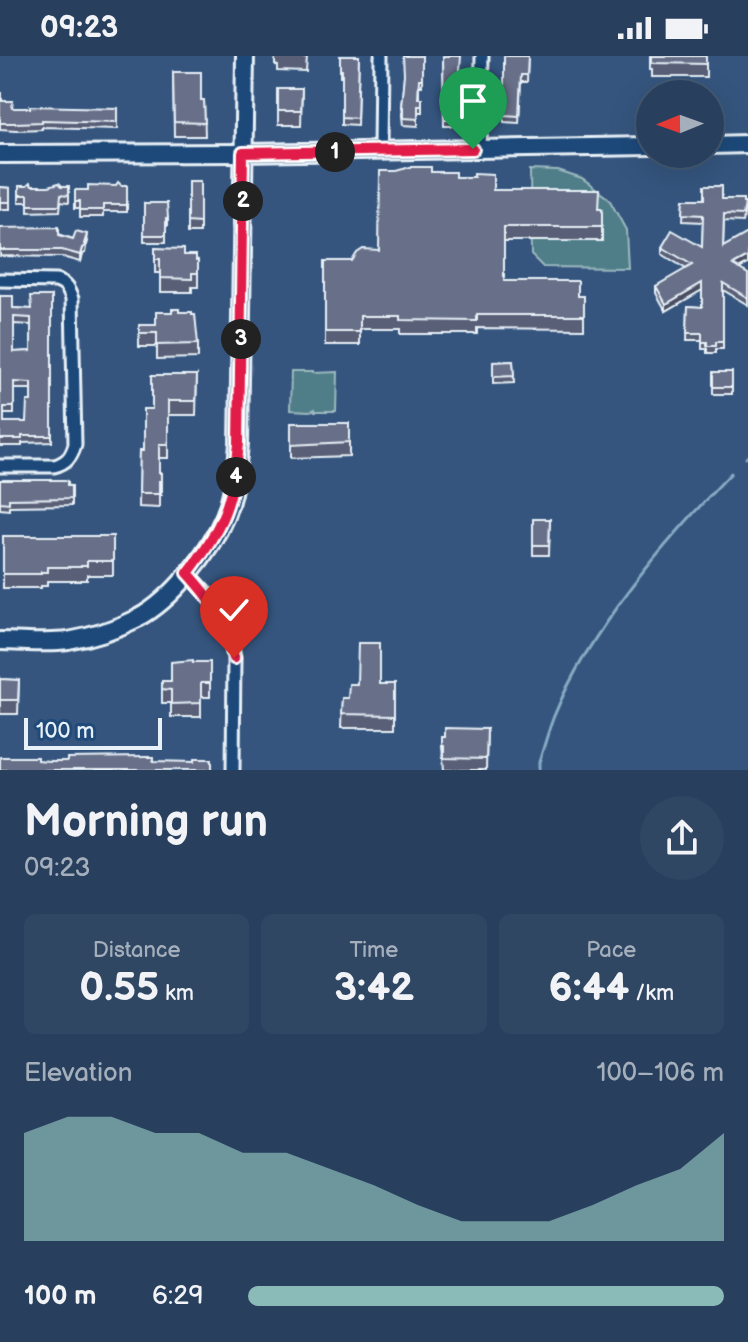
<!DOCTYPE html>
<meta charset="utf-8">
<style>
:root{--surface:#28405e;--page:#304764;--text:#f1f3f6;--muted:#a5afbc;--line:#445973;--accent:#8bbbb9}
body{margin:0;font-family:"Balsamiq Sans",sans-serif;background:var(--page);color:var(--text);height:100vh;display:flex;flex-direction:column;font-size:30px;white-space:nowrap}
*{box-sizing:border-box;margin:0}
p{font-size:26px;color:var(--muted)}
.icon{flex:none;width:44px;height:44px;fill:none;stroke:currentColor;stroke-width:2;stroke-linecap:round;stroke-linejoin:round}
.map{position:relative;height:714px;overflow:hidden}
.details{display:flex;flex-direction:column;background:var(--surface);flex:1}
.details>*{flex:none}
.needle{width:52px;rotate:269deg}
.fabs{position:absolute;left:636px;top:24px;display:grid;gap:16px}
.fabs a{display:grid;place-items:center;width:88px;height:88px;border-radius:50%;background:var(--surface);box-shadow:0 8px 32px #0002,0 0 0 2px var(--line);font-size:40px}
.scale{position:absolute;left:24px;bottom:20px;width:138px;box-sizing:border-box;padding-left:8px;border:4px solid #e8f1f8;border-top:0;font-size:22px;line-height:28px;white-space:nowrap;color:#e8f1f8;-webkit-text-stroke:6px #1f4a7a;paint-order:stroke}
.pin{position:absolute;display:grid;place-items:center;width:68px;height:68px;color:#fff;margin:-82px -34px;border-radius:50% 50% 50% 0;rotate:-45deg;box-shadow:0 0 8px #0007}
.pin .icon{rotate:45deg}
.km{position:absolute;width:40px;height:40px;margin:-20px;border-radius:50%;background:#222;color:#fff;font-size:22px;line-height:40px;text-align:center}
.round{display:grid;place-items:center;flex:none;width:84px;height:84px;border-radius:42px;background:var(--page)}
.overview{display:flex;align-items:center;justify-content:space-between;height:136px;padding:0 24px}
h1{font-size:44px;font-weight:700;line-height:60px}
.stats{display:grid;grid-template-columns:repeat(3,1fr);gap:12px;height:136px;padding:8px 24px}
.stats div{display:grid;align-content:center;border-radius:12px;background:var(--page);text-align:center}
.stats b{font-size:40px;font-weight:700}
.stats small{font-size:22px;font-weight:400}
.stats p{font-size:22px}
.chart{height:224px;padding:16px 24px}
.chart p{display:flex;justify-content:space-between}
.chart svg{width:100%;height:144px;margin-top:8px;fill:var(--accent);opacity:.7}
ul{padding:0 24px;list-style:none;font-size:26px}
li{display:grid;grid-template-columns:128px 96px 1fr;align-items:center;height:60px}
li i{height:20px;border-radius:10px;background:var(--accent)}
.status{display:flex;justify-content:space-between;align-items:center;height:56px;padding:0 40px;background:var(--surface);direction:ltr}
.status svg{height:22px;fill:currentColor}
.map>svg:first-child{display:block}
.garden{fill:#507e88;stroke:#9cb8c0;stroke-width:2}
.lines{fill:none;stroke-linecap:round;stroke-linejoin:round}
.stream{stroke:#86abc3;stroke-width:3}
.street-casing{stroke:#e8f1f8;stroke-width:17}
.secondary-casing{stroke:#e8f1f8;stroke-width:22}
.street{stroke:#1f4a7a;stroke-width:11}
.secondary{stroke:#1f4a7a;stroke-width:16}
.wall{fill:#595f76;stroke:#e8f1f8;stroke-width:2;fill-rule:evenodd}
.shaded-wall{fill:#484e60;stroke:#e8f1f8;stroke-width:2}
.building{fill:#676f89;stroke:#e8f1f8;stroke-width:2;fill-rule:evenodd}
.route-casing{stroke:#fff;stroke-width:16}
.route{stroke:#e11d48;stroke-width:10}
</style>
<div class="status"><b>09:23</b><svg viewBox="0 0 49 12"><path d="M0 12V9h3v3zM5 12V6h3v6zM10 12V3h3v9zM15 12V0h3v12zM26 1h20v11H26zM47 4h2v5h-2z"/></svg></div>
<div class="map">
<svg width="748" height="714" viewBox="0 0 748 714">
<rect width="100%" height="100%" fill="#35557e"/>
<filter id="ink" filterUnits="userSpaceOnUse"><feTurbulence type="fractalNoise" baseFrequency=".0125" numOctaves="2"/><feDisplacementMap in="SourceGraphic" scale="16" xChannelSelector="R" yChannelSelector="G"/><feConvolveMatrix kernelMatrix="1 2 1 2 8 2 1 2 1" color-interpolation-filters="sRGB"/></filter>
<g filter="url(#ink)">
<!-- garden -->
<g class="garden">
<polygon points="530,114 558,115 582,123 609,143 626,174 628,212 543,211 531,199"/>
<polygon points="291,316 312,316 312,317 337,316 336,355 315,355 315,353 311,355 290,354"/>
</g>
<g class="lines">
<!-- stream -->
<g class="stream">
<polyline points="746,402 748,400"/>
<path d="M539,714V706C544,691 548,675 554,660C590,572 666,485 731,417"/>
</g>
<!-- street casing -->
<g class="street-casing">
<g id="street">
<polyline points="480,93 482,0"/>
<polyline points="380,95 381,0"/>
<path d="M0,224L56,225C66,228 68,233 72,243L75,388C71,401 66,407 54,410H0"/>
<polyline points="188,517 211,542 230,580 234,602 233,714"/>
</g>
</g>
<!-- secondary casing -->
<g class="secondary-casing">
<g id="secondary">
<polyline points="710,89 748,88"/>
<polyline points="0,98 243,97 650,90"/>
<path d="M0,585C22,585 46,588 68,585C92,581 116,573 138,562C172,544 210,496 225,460C234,437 237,412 239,388L245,0"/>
</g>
</g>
<!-- street -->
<use href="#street" class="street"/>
<!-- secondary -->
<use href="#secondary" class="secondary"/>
</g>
<!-- wall -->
<g class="wall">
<polygon points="275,0 307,0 306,16 278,15 278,10 275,9"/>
<polygon points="340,0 359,0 357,69 342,68 342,21 340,21"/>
<polygon points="422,0 422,30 419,30 419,42 422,42 422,56 418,56 418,70 403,69 401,51 404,20"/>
<polygon points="443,0 459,31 461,59 459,59 459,70 444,70"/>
<polygon points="504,0 528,0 527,26 521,26 519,67 504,66"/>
<polygon points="650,0 706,0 706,21 652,21 652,13 650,13"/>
<polygon points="173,16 201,44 204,44 205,80 174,80"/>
<polygon points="302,33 301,69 278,69 278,55"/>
<polygon points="0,37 2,45 12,52 117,52 117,73 42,71 42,73 16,74 0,73"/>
<polygon points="431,116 455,121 493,134 602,153 602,185 504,185 504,225 578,240 584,240 584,273 477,272 477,278 400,278 400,273 360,273 360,289 325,289 325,205 352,205 379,194"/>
<rect x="188" y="125" width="12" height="52"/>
<polygon points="19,130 69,130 69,146 61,145 60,155 28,156 28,146 19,146"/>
<polygon points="121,130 127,130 127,156 103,156 103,161 80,161 80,152 75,152 75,134 88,134"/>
<polygon points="0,131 10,132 10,153 0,153"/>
<polygon points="684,143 722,143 743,147 745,154 743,166 724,165 723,191 748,177 748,208 739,213 748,218 748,249 723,234 723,293 716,293 716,297 707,297 707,293 702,293 702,284 687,284 688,250 702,251 702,234 666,255 656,237 656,230 686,213 662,198 662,191 702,191 703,166 683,165"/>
<polygon points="144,147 168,162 168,169 166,169 166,186 144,186"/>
<polygon points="0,172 59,178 73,183 87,185 85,197 82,198 80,206 62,201 0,200"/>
<polygon points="155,192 184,199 198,204 198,231 192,231 192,236 160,236 160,217 155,217"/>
<path d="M0,240L13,252L32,253L52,240V386L22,387V390H0ZM14,268L31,269V295L14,296ZM14,333H31V345L26,366H4V358H14Z"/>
<polygon points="179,256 198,288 198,302 157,303 157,290 139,290 139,269 156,269"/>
<polygon points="513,305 514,327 493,328 493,306"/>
<rect x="713" y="316" width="19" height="22"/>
<polygon points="197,319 196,359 168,359 168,402 159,402 159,417 161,417 161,439 159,439 159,452 138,451 139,395 143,395 152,353"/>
<polygon points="291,367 349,367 349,400 291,402"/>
<polygon points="0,424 72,429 72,449 9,450 9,454 0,453"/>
<polygon points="533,463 550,463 549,499 533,499"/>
<polygon points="3,480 113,480 113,519 87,519 87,524 81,524 81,525 47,525 47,530 41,530 41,532 3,532"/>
<polygon points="193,606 210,606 210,641 201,641 201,661 171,661 171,647 162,647 162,625 171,625"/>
<polygon points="0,620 0,623 19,624 18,658 0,658"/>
<polygon points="380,628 395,628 395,672 341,672 342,642 348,642"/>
<polygon points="487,673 486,714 444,714 442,690"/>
</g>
<!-- shaded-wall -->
<g class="shaded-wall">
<polygon points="87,178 85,197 82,198 80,206 80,199"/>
<polygon points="748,201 748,208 733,216 733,209"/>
<polygon points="702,227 702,234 666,255 666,248"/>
</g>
<!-- building -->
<g class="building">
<polygon points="278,0 307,0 306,2 278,1"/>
<polygon points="340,0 359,0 357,62 342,61 342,14 340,14"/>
<polygon points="403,0 422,0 422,23 419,23 418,42 422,42 422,49 418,49 418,63 403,62 403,51 401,51 404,18"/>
<polygon points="443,0 461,0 459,28 461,52 459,52 459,63 444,63"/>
<polygon points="504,0 528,0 527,19 521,19 519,60 504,59"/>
<polygon points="652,0 706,0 706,8 652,7"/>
<polygon points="173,16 201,16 201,44 204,44 205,67 174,66"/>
<polygon points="278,33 302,33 301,55 278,55"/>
<polygon points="0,37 2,37 2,45 13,45 12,52 30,52 30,50 117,52 117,66 42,64 42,66 16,67 0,67"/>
<polygon points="410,111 431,111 431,116 455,116 455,121 474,121 474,117 493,118 493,134 599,134 598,153 602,153 602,171 504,171 504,225 578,225 578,240 584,240 584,259 477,259 477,265 400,264 400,260 360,260 360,276 325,276 325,205 352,205 357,197 363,193 379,194 380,115 396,115"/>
<polygon points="188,125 200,125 200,167 188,166"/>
<polygon points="30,127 32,130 49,130 59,127 62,130 69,130 69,139 61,138 60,149 28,149 28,139 19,139 19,130 27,130"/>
<polygon points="118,127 121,130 127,130 127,149 103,149 103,154 80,154 80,145 75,145 75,134 88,134 88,129 116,130"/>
<polygon points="704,130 722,130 722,143 743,143 743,147 745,147 743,159 724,158 723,191 748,177 748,201 733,209 748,218 748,242 723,227 723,286 716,286 716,290 707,290 707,286 702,286 702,277 687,277 688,250 702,251 702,227 666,248 656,230 692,209 662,191 672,174 702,191 703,159 683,158 684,143 704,143"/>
<polygon points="0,131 10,132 10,146 0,146"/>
<polygon points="144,147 167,147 168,162 166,162 166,179 144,179"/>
<polygon points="59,171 59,179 73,183 76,175 87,178 84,188 85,190 82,192 80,199 62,194 0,194 0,172"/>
<polygon points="155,192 184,193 184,199 196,199 196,204 198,204 198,217 192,217 192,223 160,222 160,203 155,203"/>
<path d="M0,240H13V252L32,253L31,240H52V380H22V383H0ZM14,261L31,262V295L14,296ZM14,326L31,327V345H27L26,366H4V351H14Z"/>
<polygon points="172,253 179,253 179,256 192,256 192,258 195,258 198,288 157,289 157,277 139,277 139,269 156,269 156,256 172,256"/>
<polygon points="513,305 514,320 493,321 493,306"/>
<rect x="713" y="316" width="19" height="15"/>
<polygon points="152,319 197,319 196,345 168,345 168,388 159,388 159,417 161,417 161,425 159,425 159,438 138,438 139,395 143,395 143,353 152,353"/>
<polygon points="291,367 349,367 349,386 291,389"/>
<polygon points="0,424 65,424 68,425 68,429 72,429 72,442 9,443 9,447 0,446"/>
<polygon points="533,463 550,463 549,489 533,489"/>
<polygon points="3,480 113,480 113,505 87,505 87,510 81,510 81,511 47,511 47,516 41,516 41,518 3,518"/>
<polygon points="358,587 380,587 380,628 395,628 395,659 341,658 342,642 348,642 349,628 357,628"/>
<polygon points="193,604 193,606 210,606 210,627 201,627 201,647 171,648 171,634 162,633 162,625 171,625 171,606"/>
<polygon points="0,620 0,623 19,624 18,644 0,644"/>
<polygon points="445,672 487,673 486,703 444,702 444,690 442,690 442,681 445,681"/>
<polygon points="0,701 37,701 37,704 50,705 67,705 67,702 146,701 153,701 153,705 194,706 194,703 212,703 212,714 0,714"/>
</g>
</g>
<g class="lines" filter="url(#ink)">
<!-- route casing -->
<g class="route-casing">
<path id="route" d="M234,602C225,561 215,547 188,517C223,471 233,445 239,388L243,97L473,93"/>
</g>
<!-- route -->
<use href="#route" class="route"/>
</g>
</svg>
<div class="fabs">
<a><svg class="needle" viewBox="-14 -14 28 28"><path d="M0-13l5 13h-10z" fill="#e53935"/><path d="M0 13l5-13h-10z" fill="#a5afbc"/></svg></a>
</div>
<div class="scale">100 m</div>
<div class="pin" style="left:473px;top:93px;background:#1e9e55"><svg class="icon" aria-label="arrive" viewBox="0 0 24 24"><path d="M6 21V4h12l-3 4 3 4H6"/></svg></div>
<div class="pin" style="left:234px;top:602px;background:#d93025"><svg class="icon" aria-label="check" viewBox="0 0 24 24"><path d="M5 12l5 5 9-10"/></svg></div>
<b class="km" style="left:335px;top:96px">1</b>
<b class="km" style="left:243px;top:145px">2</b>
<b class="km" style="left:241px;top:283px">3</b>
<b class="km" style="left:236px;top:421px">4</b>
</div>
<section class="details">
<div class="overview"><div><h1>Morning run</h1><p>09:23</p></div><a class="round"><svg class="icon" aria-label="share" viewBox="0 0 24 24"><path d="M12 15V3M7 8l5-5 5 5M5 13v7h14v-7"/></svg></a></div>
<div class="stats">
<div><p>Distance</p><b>0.55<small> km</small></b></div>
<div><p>Time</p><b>3:42</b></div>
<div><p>Pace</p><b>6:44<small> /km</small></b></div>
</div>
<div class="chart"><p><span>Elevation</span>100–106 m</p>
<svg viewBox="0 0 160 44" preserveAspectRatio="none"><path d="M0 44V11L10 6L20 6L30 11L40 11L50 17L60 17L70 22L80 27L90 33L100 38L110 38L120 38L130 33L140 27L150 22L160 11V44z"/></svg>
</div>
<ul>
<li><b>100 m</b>6:29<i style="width:100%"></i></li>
</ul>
</section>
